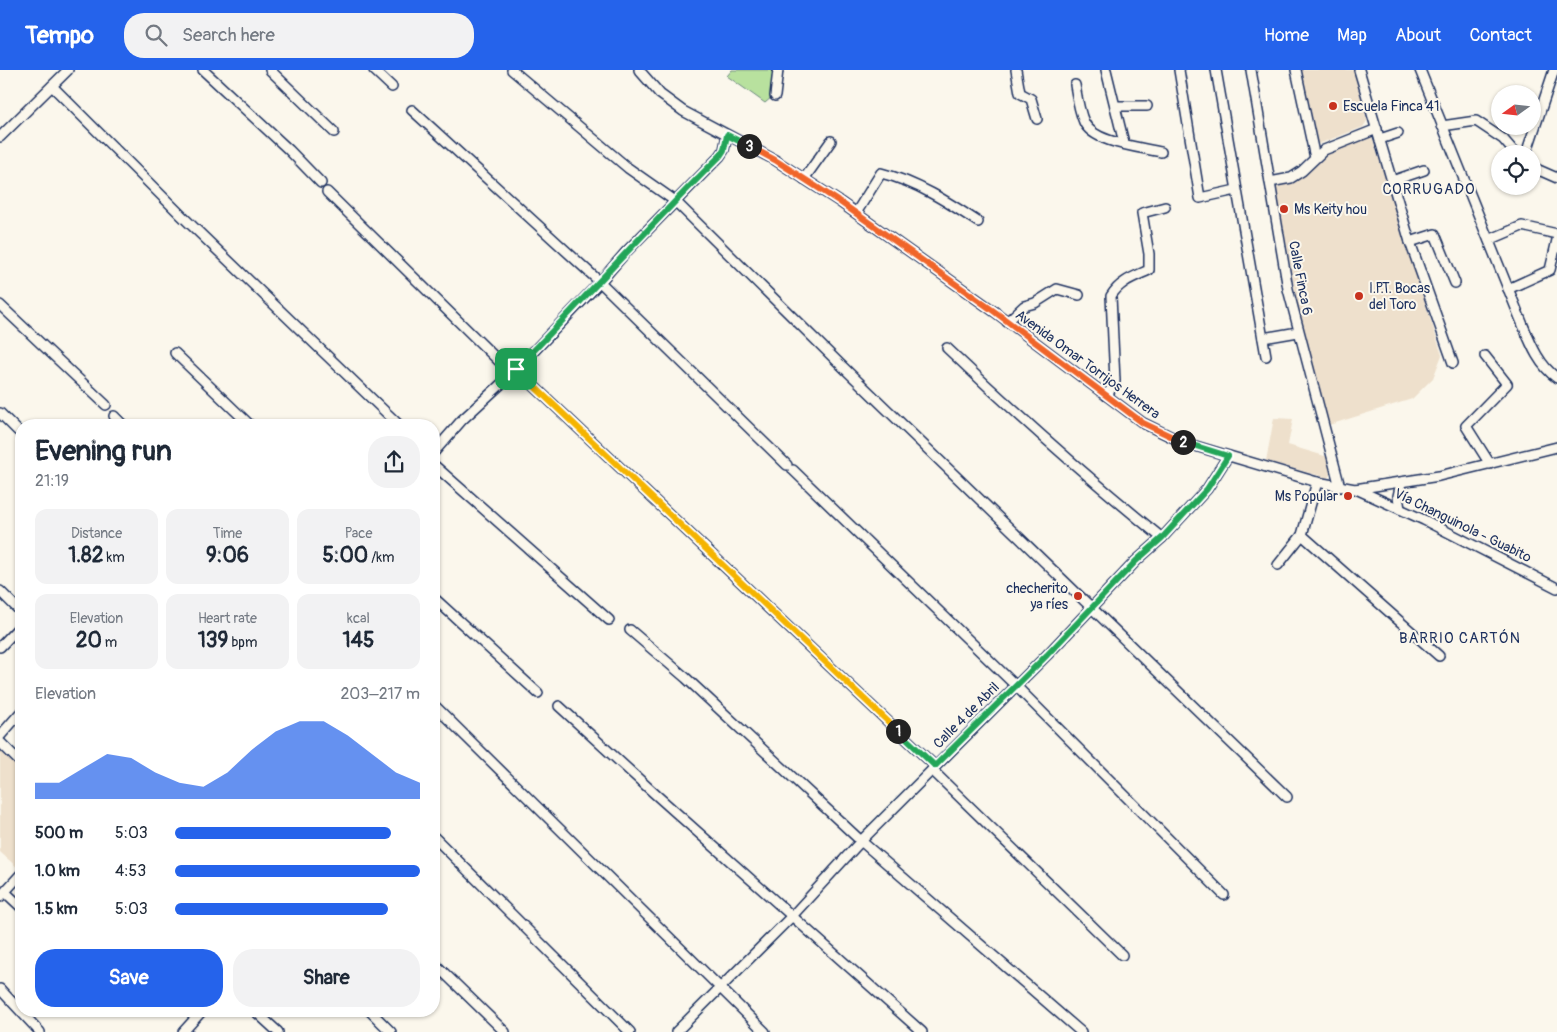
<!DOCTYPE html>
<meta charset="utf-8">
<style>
:root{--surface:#fff;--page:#f2f2f3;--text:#1f2937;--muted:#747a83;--accent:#2563eb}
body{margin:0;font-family:Pangolin,sans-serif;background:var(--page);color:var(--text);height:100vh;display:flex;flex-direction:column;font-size:19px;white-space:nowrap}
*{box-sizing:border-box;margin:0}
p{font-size:16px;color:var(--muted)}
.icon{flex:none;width:28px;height:28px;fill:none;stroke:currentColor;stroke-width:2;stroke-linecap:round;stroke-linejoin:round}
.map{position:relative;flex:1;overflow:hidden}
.sheet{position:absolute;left:15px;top:349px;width:425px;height:598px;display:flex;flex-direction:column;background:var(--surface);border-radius:20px;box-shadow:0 1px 4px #0004}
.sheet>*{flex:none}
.needle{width:32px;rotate:255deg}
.controls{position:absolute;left:1491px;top:15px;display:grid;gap:10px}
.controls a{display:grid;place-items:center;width:50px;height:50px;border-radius:50%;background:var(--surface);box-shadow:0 1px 4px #0004;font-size:25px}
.pin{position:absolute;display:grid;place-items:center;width:42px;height:42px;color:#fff;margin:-21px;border-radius:10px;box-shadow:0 2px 8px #0006}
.km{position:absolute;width:25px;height:25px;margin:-12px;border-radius:50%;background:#222;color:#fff;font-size:14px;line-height:25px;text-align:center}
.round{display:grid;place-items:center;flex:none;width:52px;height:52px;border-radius:20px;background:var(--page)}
.summary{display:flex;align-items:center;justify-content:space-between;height:85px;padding:0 20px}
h1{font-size:28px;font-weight:700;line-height:38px}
.stats{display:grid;grid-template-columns:repeat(3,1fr);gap:8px;height:85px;padding:5px 20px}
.stats div{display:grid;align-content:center;border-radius:12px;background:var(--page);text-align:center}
.stats b{font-size:21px;font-weight:700}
.stats small{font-size:14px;font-weight:400}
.stats p{font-size:14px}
.chart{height:140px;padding:10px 20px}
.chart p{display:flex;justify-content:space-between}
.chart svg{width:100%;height:90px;margin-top:5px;fill:var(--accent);opacity:.7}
.primary-button{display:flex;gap:10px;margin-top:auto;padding:10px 20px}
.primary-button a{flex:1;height:58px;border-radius:20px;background:var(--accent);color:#fff;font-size:20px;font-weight:700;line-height:58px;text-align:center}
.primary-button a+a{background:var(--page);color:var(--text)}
ul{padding:0 20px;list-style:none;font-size:16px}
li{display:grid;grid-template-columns:80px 60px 1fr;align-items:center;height:38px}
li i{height:12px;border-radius:6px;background:var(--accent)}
header{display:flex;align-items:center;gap:30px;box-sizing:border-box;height:70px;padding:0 25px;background:var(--accent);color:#fff}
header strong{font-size:24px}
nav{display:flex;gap:28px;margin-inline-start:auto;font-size:18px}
.search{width:350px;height:45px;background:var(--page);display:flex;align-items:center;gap:12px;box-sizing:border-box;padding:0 18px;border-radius:20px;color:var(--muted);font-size:19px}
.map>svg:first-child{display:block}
.built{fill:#eee0cc}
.green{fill:#b8e19e;stroke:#6a887e}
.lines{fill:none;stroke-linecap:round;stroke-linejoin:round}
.minor-casing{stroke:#1b2f5e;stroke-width:12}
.minor{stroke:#fbf7ec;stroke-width:9}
.split-1-casing{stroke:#fff;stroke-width:10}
.split-2-casing{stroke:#fff;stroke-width:10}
.split-3-casing{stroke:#fff;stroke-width:10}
.split-4-casing{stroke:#fff;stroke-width:10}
.split-1{stroke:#f5b400;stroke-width:6}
.split-2{stroke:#22a559;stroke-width:6}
.split-3{stroke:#f0652b;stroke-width:6}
.split-4{stroke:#22a559;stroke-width:6}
.poi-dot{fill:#c8321e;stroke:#fbf7ec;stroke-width:2}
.labels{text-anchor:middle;stroke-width:4;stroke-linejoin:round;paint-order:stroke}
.poi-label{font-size:14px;fill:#1b2f5e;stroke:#fbf7ec;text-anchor:start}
.street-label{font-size:14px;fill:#1b2f5e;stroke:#fbf7ec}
.neighbourhood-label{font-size:15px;letter-spacing:1px;fill:#1b2f5e;stroke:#fbf7ec}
</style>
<header>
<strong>Tempo</strong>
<div class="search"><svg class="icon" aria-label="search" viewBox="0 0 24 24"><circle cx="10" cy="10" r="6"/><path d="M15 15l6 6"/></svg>Search here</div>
<nav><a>Home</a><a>Map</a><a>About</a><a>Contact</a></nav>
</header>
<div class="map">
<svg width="1557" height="962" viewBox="0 0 1557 962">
<rect width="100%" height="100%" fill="#fbf7ec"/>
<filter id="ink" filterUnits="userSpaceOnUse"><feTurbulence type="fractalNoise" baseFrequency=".02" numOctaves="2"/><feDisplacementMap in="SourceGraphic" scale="10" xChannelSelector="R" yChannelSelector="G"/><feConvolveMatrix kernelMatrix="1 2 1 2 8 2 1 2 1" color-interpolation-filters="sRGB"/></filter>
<g filter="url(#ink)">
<!-- built -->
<g class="built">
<polygon points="1296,0 1354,0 1367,51 1363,57 1313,76"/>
<polygon points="1372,67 1442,285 1433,308 1412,329 1329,355 1302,258 1276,117 1290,114 1327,84"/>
<polygon points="1274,348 1293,349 1288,375 1328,387 1332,401 1328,408 1266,391"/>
<polygon points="0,680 21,701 21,795 18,798 0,782"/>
</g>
<!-- green -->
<polygon class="green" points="732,0 776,0 772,27 765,33 727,6"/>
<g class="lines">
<!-- minor casing -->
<g class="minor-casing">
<g id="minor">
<polyline points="203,0 289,80 321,113"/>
<polyline points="270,0 334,62"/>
<polyline points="374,0 392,17"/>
<polyline points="512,0 628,98 675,131 841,295 1287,727"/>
<polyline points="639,0 660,24 683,41 775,90 840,132 995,242 1143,353 1182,372 1317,412 1355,419 1439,406 1557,377"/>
<polyline points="1016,0 1020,23 1031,29 1037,49"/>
<polyline points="1106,0 1124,73"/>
<polyline points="1179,0 1200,128 1236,120"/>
<polyline points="1216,0 1266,286"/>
<polyline points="1251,0 1288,219 1340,417"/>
<polyline points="1296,0 1315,88"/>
<polyline points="1359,0 1410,172 1453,293"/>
<path d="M1420,0L1520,248C1529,269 1537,294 1557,308"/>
<path d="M1075,15C1077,27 1079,41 1084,52C1093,73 1140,77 1161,82"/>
<polyline points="52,16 181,145 399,355"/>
<polyline points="775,26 778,0"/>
<polyline points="1115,36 1147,36"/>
<polyline points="412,40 600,212 787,395"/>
<polyline points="1442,56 1476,51 1503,69 1516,84"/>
<polyline points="0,67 68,0"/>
<polyline points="1380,69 1398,63"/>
<polyline points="1526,84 1554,0"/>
<polyline points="1532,97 1557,108"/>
<polyline points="804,109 831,71"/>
<polyline points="1392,111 1424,100"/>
<polyline points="1270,112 1291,108 1302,101 1324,80 1377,59"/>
<polyline points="327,122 512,304"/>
<path d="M856,143L881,103C917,112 948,132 978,152"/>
<polyline points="1489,170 1522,156 1557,164"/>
<polyline points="1410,172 1435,164 1455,213"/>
<polyline points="1508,219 1550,200 1557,170"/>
<polyline points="0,235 106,335"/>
<polyline points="1007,252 1024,236 1035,233 1057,219 1079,225"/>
<polyline points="1263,268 1298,262"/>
<path d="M947,278C1016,344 1087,407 1162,468"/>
<polyline points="175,283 250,355"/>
<polyline points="1485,286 1507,314 1466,356 1490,394"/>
<polyline points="516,299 935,696 932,700 1122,885"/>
<path d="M1107,326L1115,311L1111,226C1120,211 1134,207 1149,200V184L1142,143L1165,137"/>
<polyline points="0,343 21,364"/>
<polyline points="114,346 123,355"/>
<polyline points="434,382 462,350 512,304 600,212 626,182 720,86 724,80 727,65"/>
<polyline points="434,395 609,550"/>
<polyline points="793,400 1015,615 1224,825"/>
<polyline points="1356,419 1424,450 1557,518"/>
<polyline points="1400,439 1398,426 1401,413"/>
<polyline points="1302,465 1439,586"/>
<polyline points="1278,495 1302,465 1317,412"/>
<polyline points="0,521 21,542"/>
<polyline points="434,528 538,623"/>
<polyline points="630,560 686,608 861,771 1081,962"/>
<polyline points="0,577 21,555"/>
<polyline points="434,635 765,962"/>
<polyline points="559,636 654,723 922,962"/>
<polyline points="0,666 21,642"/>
<polyline points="0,672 21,693"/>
<polyline points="434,767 630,962"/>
<polyline points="5,822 21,837"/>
<polyline points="0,827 21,804"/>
<polyline points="434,893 505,962"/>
<polyline points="0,919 40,962"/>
<polyline points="254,940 278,962"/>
<polyline points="369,940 391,962"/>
<polyline points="183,962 203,940"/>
<polyline points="676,962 792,846 861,771 1047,585 1136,491 1162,468 1207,419 1228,386"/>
</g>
</g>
<!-- minor -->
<use href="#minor" class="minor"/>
</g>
</g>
<g class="lines" filter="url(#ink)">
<!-- split-1 casing -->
<g class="split-1-casing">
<polyline id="split-1" points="516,299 898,661"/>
</g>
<!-- split-2 casing -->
<g class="split-2-casing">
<polyline id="split-2" points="898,661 935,696 1047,585 1136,491 1162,468 1207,419 1228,386 1183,372"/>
</g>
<!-- split-3 casing -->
<g class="split-3-casing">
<polyline id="split-3" points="749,76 775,90 840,132 995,242 1143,353 1183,372"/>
</g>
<!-- split-4 casing -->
<g class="split-4-casing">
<path id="split-4" d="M516,299C585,228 650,155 720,86L724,80L727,65L749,76"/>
</g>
<!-- split-1 -->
<use href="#split-1" class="split-1"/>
<!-- split-2 -->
<use href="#split-2" class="split-2"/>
<!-- split-3 -->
<use href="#split-3" class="split-3"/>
<!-- split-4 -->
<use href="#split-4" class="split-4"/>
</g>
<!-- markers -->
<g class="poi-dot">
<circle cx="1333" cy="36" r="5"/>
<circle cx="1284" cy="139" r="5"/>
<circle cx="1359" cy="226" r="5"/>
<circle cx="1348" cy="426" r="5"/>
<circle cx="1078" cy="526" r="5"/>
</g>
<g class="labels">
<!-- poi labels -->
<g class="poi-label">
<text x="1343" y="41">Escuela Finca 41</text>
<text x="1294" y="144">Ms Keity hou</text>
<text x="1369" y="223">I.P.T. Bocas<tspan x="1369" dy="16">del Toro</tspan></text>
<text x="1338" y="431" text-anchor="end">Ms Popular</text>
<text x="1068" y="523" text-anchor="end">checherito<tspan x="1068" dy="16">ya ríes</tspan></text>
</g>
<!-- street labels -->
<g class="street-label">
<text transform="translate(1301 208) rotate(79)" y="5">Calle Finca 6</text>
<text transform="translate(1088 294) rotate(36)" y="5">Avenida Omar Torrijos Herrera</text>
<text transform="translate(1463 455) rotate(26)" y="5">Vía Changuinola - Guabito</text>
<text transform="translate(966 645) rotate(-45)" y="5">Calle 4 de Abril</text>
</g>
<!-- neighbourhood labels -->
<g class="neighbourhood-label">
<text x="1429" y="124">CORRUGADO</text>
<text x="1460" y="573">BARRIO CARTÓN</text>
</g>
</g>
</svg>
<div class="controls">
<a><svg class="needle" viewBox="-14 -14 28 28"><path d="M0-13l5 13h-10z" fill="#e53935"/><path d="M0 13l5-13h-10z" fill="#747a83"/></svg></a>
<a><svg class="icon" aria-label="locate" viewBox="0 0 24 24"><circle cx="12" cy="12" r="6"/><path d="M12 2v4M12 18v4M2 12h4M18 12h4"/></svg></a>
</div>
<div class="pin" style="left:516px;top:299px;background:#1e9e55"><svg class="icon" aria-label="arrive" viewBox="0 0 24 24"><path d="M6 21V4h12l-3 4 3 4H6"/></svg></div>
<b class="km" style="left:898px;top:661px">1</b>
<b class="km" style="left:1183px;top:372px">2</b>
<b class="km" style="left:749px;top:76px">3</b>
<section class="sheet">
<div class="summary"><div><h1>Evening run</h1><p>21:19</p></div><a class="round"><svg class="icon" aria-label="share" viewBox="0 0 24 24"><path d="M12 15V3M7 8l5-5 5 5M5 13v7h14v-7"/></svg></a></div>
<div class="stats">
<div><p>Distance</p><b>1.82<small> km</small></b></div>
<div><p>Time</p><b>9:06</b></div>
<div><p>Pace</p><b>5:00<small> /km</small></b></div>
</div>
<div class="stats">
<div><p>Elevation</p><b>20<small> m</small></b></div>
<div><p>Heart rate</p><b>139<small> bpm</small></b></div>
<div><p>kcal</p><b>145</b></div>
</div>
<div class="chart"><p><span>Elevation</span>203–217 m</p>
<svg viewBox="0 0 160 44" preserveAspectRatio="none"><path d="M0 44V36L10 36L20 29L30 22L40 24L50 31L60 36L70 38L80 31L90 20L100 11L110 6L120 6L130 13L140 22L150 31L160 36V44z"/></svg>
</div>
<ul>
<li><b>500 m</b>5:03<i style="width:88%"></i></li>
<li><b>1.0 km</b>4:53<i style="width:100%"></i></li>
<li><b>1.5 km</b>5:03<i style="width:87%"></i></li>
</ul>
<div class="primary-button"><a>Save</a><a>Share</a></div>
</section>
</div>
